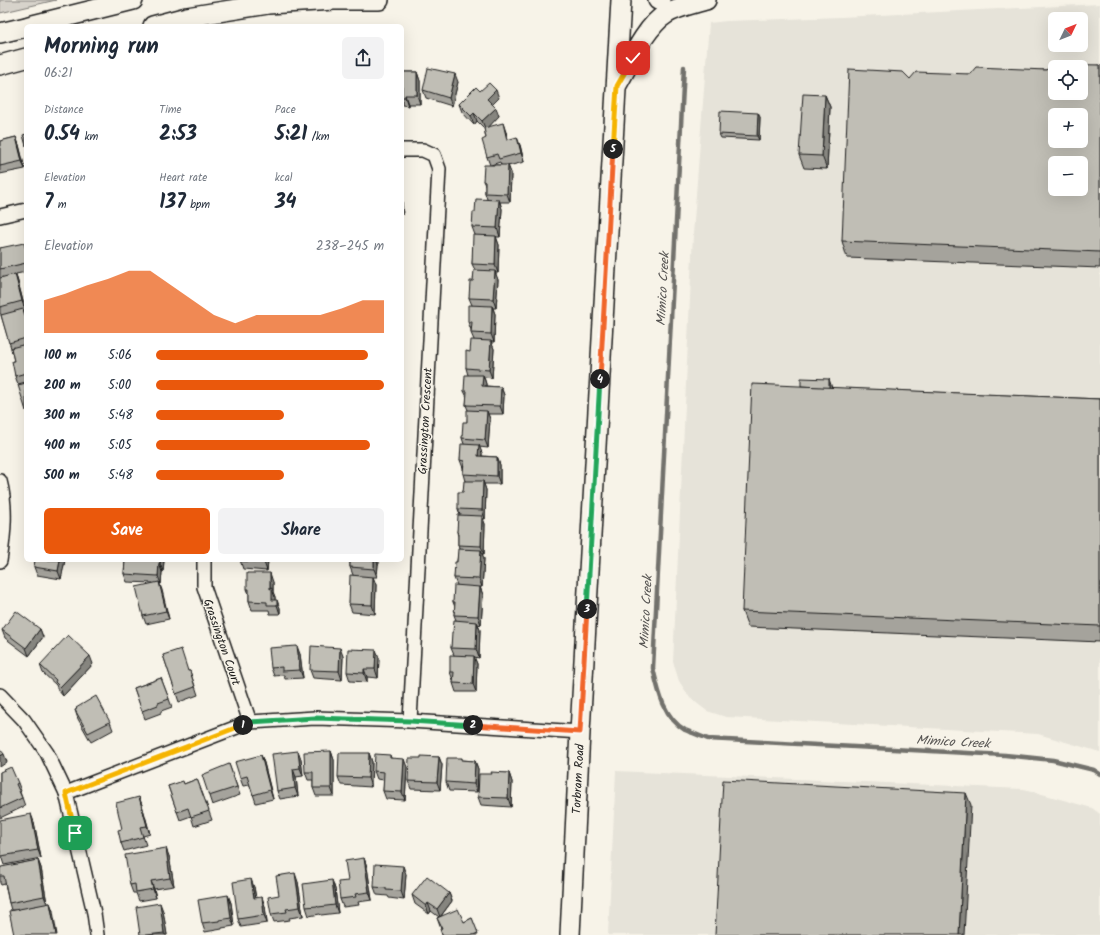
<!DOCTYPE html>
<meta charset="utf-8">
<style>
:root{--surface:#fff;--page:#f2f2f3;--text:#1f2937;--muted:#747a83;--accent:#ea580c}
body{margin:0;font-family:Kalam,sans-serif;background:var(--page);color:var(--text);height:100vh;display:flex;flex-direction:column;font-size:15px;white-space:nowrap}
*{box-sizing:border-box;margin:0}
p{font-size:13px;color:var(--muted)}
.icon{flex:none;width:22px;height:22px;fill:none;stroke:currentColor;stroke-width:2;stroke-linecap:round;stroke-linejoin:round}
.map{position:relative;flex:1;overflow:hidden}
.details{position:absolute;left:24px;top:24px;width:380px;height:538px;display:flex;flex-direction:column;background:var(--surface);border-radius:6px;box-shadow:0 4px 16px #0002}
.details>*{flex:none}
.needle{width:26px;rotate:47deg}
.fabs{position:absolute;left:1048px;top:12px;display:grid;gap:8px}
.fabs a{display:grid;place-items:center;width:40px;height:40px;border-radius:6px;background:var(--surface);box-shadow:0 4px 16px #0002;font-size:20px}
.pin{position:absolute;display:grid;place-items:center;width:34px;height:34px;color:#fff;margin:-17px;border-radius:8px;box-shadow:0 2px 6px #0006}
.km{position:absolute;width:20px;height:20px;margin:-10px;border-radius:50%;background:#222;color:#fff;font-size:11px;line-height:20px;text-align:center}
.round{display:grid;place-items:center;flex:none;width:42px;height:42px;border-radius:6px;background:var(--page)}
.headline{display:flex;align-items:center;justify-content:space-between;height:68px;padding:0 20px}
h1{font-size:22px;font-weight:800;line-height:30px}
.metrics{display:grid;grid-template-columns:repeat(3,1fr);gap:6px;height:68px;padding:4px 20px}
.metrics div{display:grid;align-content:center}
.metrics b{font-size:20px;font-weight:800}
.metrics small{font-size:11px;font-weight:400}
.metrics p{font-size:11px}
.chart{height:112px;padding:8px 20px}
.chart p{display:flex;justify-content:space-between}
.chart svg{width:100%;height:72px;margin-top:4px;fill:var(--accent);opacity:.7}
.primary-button{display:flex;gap:8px;margin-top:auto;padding:8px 20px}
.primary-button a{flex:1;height:46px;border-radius:6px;background:var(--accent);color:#fff;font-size:16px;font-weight:800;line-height:46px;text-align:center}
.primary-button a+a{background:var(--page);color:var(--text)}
ul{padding:0 20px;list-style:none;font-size:13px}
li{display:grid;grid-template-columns:64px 48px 1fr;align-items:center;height:30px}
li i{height:10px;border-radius:5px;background:var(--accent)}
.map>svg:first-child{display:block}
.built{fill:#e6e3d9;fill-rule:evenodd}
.green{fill:#d7d3cb;stroke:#7a7874}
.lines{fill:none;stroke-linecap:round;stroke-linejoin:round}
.stream{stroke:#72716c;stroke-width:4.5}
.street-casing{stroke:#1c1c1c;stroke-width:16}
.secondary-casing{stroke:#1c1c1c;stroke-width:22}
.street{stroke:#f7f3e8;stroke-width:13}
.secondary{stroke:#f7f3e8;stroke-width:19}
.wall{fill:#a5a39c;stroke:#1c1c1c;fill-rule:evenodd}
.shaded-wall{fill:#86857f;stroke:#1c1c1c}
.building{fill:#c0beb5;stroke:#1c1c1c;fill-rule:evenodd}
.split-1-casing{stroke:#fff;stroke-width:8}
.split-2-casing{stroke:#fff;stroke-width:8}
.split-3-casing{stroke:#fff;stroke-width:8}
.split-4-casing{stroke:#fff;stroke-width:8}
.split-5-casing{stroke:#fff;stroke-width:8}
.split-6-casing{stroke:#fff;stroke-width:8}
.split-1{stroke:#f5b400;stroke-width:5}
.split-2{stroke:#22a559;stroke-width:5}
.split-3{stroke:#f0652b;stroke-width:5}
.split-4{stroke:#22a559;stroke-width:5}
.split-5{stroke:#f0652b;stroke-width:5}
.split-6{stroke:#f5b400;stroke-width:5}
.labels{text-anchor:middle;stroke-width:3;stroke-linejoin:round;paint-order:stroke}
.street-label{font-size:12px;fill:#1c1c1c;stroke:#f7f3e8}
.water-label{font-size:13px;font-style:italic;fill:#565452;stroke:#f7f3e8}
</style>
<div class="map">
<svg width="1100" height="935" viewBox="0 0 1100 935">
<rect width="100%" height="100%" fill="#f7f3e8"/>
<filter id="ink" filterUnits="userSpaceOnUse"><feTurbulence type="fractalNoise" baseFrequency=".025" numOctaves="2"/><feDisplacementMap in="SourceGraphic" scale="8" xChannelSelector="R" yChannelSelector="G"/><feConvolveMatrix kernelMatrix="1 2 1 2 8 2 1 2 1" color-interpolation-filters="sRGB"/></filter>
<g filter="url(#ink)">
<!-- built -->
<g class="built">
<path d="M1100,4V752L1038,734L726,717L707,711L690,698L679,681L673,662L693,234L709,23L727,21L841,17ZM1055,19H1081V45H1055ZM1055,67H1081V93H1055ZM1055,115H1081V141H1055ZM1055,163H1081V189H1055Z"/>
<polygon points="616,771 1024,789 1092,808 1100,814 1100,935 608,935"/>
</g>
<!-- green -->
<polygon class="green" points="0,0 56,0 0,13"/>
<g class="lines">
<!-- stream -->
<path class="stream" d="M684,67L653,668C658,690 663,717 685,730C692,733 701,736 708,739L1005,755L1053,760L1094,770L1100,774"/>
<!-- street casing -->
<g class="street-casing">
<g id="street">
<polyline points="402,150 423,150 434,155 439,169 410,721"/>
<polyline points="0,216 26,210"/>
<path d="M0,481C7,507 4,535 0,561"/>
<polyline points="204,560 204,587 250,722"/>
<polyline points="0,695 24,720 47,753 66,793 94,913 97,935"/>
<polyline points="66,793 250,722 315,718 410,721 580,732"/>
</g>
</g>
<!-- secondary casing -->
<g class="secondary-casing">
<g id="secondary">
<polyline points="658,0 660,0"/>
<polyline points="29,26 133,0"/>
<polyline points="153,26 187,17 268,4 334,0 379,0"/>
<polyline points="0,33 26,27"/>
<polyline points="0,65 26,58"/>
<path d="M618,83C630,62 646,26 666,14C677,7 693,4 706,0"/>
<polyline points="570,935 580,732 621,0"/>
</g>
</g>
<!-- street -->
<use href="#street" class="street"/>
<!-- secondary -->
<use href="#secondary" class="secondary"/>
</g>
<!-- wall -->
<g class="wall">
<polygon points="1100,65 1100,268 847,258 842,241 910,79 970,74 1046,70"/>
<polygon points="402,72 417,72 420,81 420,104 408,104 408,106 402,105"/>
<polygon points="458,82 452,106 426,98 423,90"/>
<path d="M480,91L499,98L492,104L496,108L499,116L488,127L506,132L508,139L520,145L524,162L508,166L511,173L510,202H500L502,209L500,237H496L499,245L498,273H495L498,280L496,308H493L495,314L494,342H491L494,349L492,378L484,377L486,384V386L501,387L504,395L503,414H488L490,419L488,448L479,447L482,453V456L497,457L500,465V484H484L486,490L485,519H483L485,524L484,554H482L484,559L482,587H480L483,595L481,625L478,624L480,630L479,658L474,657L477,664L476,692H456L453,683L454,680H453L450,672L454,655L451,648L456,620L454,615L455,607L453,602L457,585L454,578L459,549L458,545V536L457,532L460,515L458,509L463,492L465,481L463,474V468L460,460L464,444L462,438L467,422L468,410L466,405L467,397L464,391L468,375L466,368L474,340L471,333V330L468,322L472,305L469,298L473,281L475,270L472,264L475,235L472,227L475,212L487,199L485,193V185L483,181L490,165L487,157L486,138L484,128L477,121L474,125L462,112L459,104ZM500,162L501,165H491Z"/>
<polygon points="825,95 830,107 827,169 804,168 799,155"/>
<polygon points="760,117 759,140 721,138 719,134"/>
<polygon points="16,137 19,145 25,169 0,174 0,141"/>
<polygon points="0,248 26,248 26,272 16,274 18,282 25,309 24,310 26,316 26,382 18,384 15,376 14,361 11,348 0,312"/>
<polygon points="832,388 1100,399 1100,642 748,627 742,611"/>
<polygon points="35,560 65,560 61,579 37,575 34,567"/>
<polygon points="125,560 164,560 163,572 162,572 161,584 159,584 169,619 146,624 143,616 153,583 127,582 124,574"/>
<polygon points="240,560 268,560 267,571 243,569"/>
<polygon points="350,560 379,560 379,564 378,564 377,577 373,577 376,585 375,614 352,612 349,604 353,575 350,567"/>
<polygon points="273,582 273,592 275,597 275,600 280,608 280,614 270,614 269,610 252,610 249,601 249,594 247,589"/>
<polygon points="40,629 43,637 29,656 5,638 2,630"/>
<polygon points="376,650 379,658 378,678 367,677 367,682 350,681 347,672"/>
<polygon points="300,654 303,678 285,679 284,675 274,676 271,668"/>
<polygon points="163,655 188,671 190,671 198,695 179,702"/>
<polygon points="343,656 342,680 313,678 310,670"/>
<polygon points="93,664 63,696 58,690 56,685 43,673 40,665"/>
<polygon points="161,678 172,707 161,711 161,713 145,719 134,688"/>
<polygon points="75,710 110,722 113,730 91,742 78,719"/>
<polygon points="298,751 301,759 303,776 296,777 298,796 280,799 277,791"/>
<polygon points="331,751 334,760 334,796 316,796 313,788 313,780 308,780 305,772"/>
<polygon points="369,753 372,762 371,787 341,785 338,777"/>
<polygon points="261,755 264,763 273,799 256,803 250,785 243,786 240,778"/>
<polygon points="390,755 391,758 407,767 405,800 386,799 383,791 384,780 377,779 374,771"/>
<polygon points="439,757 442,765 440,790 411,789 408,781 421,758"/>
<polygon points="462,758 462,760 475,761 478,769 477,792 449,791 446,782"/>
<polygon points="229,764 240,795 212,805 209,796"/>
<polygon points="0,772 18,783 21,791 20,792 25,806 0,818"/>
<polygon points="509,773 512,782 511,807 481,805 478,797 492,774"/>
<polygon points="197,779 212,820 194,826 191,816 180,820 168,786 184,784"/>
<polygon points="139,797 142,805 150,834 143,836 146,845 124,851 121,843 122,829"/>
<polygon points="34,822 41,858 4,865 1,856"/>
<polygon points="169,856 174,886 154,889 156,898 139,901 136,893 133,893 130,885"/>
<polygon points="364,858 367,867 372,900 358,902 359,905 343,907 340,899 348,881"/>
<polygon points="38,860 41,868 47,903 50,903 53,911 11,910 9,903 5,884 1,885 0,883 0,868"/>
<polygon points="406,874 404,900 389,898 388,896 377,895 374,887"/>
<polygon points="332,880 335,889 338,913 321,915 320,914 309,916 306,907"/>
<polygon points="298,882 303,916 289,918 290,920 274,922 271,914 279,895"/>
<polygon points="254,887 256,898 265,906 267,923 241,927 238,919"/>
<polygon points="449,893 452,901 441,916 464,922 472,918 478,935 442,935 441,929 437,918 439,917 431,911 429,914 415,904 412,895"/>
<polygon points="228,895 231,903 234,926 222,928 222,929 205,932 202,923"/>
<polygon points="163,911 167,935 140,935"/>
</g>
<!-- shaded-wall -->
<g class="shaded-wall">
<polygon points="417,72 420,81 420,104 417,95"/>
<polygon points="455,74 458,82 452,106 449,98"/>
<polygon points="496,90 499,98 490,107 487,99"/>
<polygon points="405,95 408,104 408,106 405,97"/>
<polygon points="825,95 830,107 827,169 822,156"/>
<polygon points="496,108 499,116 486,130 482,121"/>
<polygon points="474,113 477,121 474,125 471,116"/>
<polygon points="758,113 760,117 759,140 757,136"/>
<polygon points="503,123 506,132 510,148 507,140"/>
<polygon points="16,137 19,145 25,169 22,161"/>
<polygon points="517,137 520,145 524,162 521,153"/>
<polygon points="508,165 511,173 510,202 507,194"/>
<polygon points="402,194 402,195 403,215 402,214"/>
<polygon points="499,200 502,209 500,237 497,228"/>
<polygon points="496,236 499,245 498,273 495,265"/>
<polygon points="495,271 498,280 496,308 493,299"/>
<polygon points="15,274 18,282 25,309 22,301"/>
<polygon points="492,306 495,314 494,342 491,334"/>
<polygon points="491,341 494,349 492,378 489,370"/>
<polygon points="483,375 486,384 485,394 482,386"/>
<polygon points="829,379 832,388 829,393"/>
<polygon points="501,387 504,395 503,414 500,406"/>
<polygon points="487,411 490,419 488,448 485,440"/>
<polygon points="479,445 482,453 481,464 478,456"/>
<polygon points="497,457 500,465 500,484 497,476"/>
<polygon points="483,481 486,490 485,519 482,510"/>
<polygon points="482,516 485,524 484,554 481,546"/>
<polygon points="481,550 484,559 482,587 479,579"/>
<polygon points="60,560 65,560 61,579 58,571"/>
<polygon points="160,560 164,560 163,572 160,563"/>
<polygon points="265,560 268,560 267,571 264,562"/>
<polygon points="374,560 376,560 378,564 377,577 374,569"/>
<polygon points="159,563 162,572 161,584 158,576"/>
<polygon points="270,573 273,582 273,592 275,597 275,605 272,600 270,589"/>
<polygon points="373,577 376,585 375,614 372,605"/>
<polygon points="159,582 162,590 169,619 166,611"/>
<polygon points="480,587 483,595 481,625 478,616"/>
<polygon points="277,600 280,608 280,614 277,605"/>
<polygon points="477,622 480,630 479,658 476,649"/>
<polygon points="40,629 43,637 29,656 26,648"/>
<polygon points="297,646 300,654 303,678 300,670"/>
<polygon points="340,648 343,656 342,680 339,671"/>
<polygon points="376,650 379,658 378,678 375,669"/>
<polygon points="90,656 93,664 63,696 60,687"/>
<polygon points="474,656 477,664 476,692 473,684"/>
<polygon points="364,669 367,677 367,682 364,673"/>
<polygon points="298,751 301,759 303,776 300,768"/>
<polygon points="331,751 334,760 334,796 331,788"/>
<polygon points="369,753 372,762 371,787 368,778"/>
<polygon points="4,754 7,762 0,767 0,756"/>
<polygon points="261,755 264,763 273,799 270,790"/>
<polygon points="439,757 442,765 440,790 437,782"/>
<polygon points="404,759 407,767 405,800 402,792"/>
<polygon points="475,761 478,769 477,792 474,784"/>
<polygon points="293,769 296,777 298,796 295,788"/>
<polygon points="509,773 512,782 511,807 508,798"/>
<polygon points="966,793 971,805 964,935 959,935"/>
<polygon points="139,797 142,805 150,834 147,826"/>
<polygon points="31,814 34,822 41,858 38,850"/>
<polygon points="166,848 169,856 174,886 170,878"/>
<polygon points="364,858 367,867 372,900 369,892"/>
<polygon points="38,860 41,868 47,904 44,896"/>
<polygon points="403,866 406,874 404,900 401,891"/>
<polygon points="295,873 298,882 303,916 300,907"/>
<polygon points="251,879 254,887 257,906 254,898"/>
<polygon points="332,880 335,889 338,913 335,905"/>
<polygon points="151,881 154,889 156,898 153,889"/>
<polygon points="449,893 452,901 440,917 437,909"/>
<polygon points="228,895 231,903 234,926 231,918"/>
<polygon points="262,897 265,906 267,923 264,915"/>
<polygon points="50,903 53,911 57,935 56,935"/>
<polygon points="160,903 163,911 167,935 165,935 164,933"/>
<polygon points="428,903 431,911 429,914 426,906"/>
</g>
<!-- building -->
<g class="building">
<path d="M1053,64L1100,65V252L842,241L849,69L903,72L910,79L916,72L970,74L976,67L1046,70ZM1055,67H1081V93H1055ZM1055,115H1081V141H1055ZM1055,163H1081V189H1055Z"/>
<polygon points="428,68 455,74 449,98 423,90"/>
<polygon points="402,72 417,72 417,95 405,95 405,97 402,97"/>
<polygon points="489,83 496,90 487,99 496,108 482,121 474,113 471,116 459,104 476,87 480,91"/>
<polygon points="803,94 825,95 822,156 799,155"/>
<polygon points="720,111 758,113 757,136 719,134"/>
<polygon points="503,123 507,140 517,137 521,153 499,159 497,154 487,157 482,140 486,138 484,128"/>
<polygon points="26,134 26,146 23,135"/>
<polygon points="16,137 22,161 0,166 0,141"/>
<polygon points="484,165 508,165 507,194 485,193 485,182 483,181"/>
<polygon points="476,199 499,200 497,228 472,227 473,212 475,212"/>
<polygon points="473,235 496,236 495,265 472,264"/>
<polygon points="24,243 26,250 26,263 0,269 0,248"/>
<polygon points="474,270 495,271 493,299 469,298 470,281 473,281"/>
<polygon points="15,274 22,301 0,307 0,278"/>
<polygon points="468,305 492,306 491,334 471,333 472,322 468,322"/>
<polygon points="23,309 26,319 26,338 9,343 1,315"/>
<polygon points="471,340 491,341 489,370 466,368 466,351 470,352"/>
<polygon points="26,344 26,373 15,376 12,361 14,361 11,348"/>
<polygon points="465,375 483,375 482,386 501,387 500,406 466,405 467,391 464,391"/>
<polygon points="801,378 829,379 829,388 801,386"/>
<polygon points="26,383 26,411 18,385"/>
<polygon points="752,384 1100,399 1100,626 742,611"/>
<polygon points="467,410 487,411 485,440 462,438 463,422 467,422"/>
<polygon points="461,444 479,445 478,456 497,457 497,476 463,474 464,461 460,460"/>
<polygon points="464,481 483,481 482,510 458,509 458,492 463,492"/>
<polygon points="458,515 482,516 481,546 458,545 458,533 457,532"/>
<polygon points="458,549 481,550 479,579 454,578 455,562 457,562"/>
<polygon points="35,560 60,560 58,571 34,567"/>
<polygon points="125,560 160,560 160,563 159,563 158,576 124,574"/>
<polygon points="240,560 265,560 264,562 240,561"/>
<polygon points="350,560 374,560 374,569 350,567"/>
<polygon points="247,573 270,573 270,589 272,588 272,600 277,600 277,605 267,605 267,602 249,601 249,589 247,589"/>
<polygon points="350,575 373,577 372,605 349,604"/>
<polygon points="159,582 166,611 143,616 136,587"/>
<polygon points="454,585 480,587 478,616 454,615 455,602 453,602"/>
<polygon points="16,611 40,629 26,648 2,630"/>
<polygon points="454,620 477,622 476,649 451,648 452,632 453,632"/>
<polygon points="68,635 90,656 60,687 55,682 56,680 40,665"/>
<polygon points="297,646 300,670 282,671 282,667 271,668 269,648"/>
<polygon points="311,646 340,648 339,671 310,670"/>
<polygon points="181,649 188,671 190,671 195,687 176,694 163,655"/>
<polygon points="348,649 376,650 375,669 364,669 364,673 347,672"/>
<polygon points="450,655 474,656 473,684 453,683 454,672 450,672"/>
<polygon points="161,678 169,699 158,703 158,705 142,711 134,688"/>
<polygon points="96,696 110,722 88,733 75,710 77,709 76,708"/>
<polygon points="0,749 4,754 0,756"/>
<polygon points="298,751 300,768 293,769 295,788 277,791 272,754"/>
<polygon points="331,751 331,788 313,788 313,772 305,772 304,752"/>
<polygon points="339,753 369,753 368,778 338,777"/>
<polygon points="375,754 390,755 390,758 404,759 402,792 383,791 384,772 374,771"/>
<polygon points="261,755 270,790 253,795 247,776 240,778 235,762"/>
<polygon points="421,756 439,757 437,782 408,781 409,758 421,758"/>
<polygon points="447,758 462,758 461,760 475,761 474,784 446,782"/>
<polygon points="229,764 237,787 209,796 202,775"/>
<polygon points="11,767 18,783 16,784 22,798 0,808 0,772"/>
<polygon points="491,772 509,773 508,798 478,797 479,774 492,774"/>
<polygon points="197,779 209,811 191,817 188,808 177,812 168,786 183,781 184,784"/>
<polygon points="723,780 966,793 959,935 715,935"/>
<polygon points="139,797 147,826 140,827 143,837 121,843 118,830 122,829 116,803"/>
<polygon points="31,814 38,850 1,856 0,849 0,820"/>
<polygon points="166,848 170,878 151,881 153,889 136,892 135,884 130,885 125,855"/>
<polygon points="364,858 369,892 355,894 356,897 340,899 338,882 348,881 345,861"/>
<polygon points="38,860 44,896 9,903 4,876 0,876 0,868 1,868 1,867"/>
<polygon points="375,864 403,866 401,891 386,890 386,888 374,887"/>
<polygon points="295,873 300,907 286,909 287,912 271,914 268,897 279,895 276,876"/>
<polygon points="427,876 449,893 437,909 428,903 426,906 412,895"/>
<polygon points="251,879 254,898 262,897 264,915 238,919 233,882"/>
<polygon points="332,880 335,905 318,907 317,906 306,907 303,884"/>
<polygon points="228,895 231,918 219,920 219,921 202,923 198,900"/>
<polygon points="50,903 56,935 14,935 9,911"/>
<polygon points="160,903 164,933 147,935 140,935 136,907"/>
<polygon points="458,909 464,922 472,918 478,933 473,935 442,935 440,929 442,928 437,918"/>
</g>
</g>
<g class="lines" filter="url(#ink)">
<!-- split-1 casing -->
<g class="split-1-casing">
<polyline id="split-1" points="75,833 66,793 243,725"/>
</g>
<!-- split-2 casing -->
<g class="split-2-casing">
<polyline id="split-2" points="243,725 250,722 315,718 410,721 473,725"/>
</g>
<!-- split-3 casing -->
<g class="split-3-casing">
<polyline id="split-3" points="473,725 580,732 587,609"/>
</g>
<!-- split-4 casing -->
<g class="split-4-casing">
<polyline id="split-4" points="587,609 600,379"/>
</g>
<!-- split-5 casing -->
<g class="split-5-casing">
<polyline id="split-5" points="600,379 613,149"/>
</g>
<!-- split-6 casing -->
<g class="split-6-casing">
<polyline id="split-6" points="613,149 617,86 633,58"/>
</g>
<!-- split-1 -->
<use href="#split-1" class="split-1"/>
<!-- split-2 -->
<use href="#split-2" class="split-2"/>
<!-- split-3 -->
<use href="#split-3" class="split-3"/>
<!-- split-4 -->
<use href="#split-4" class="split-4"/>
<!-- split-5 -->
<use href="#split-5" class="split-5"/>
<!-- split-6 -->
<use href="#split-6" class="split-6"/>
</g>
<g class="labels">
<!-- street labels -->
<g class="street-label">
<text transform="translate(425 421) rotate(-87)" y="4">Grassington Crescent</text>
<text transform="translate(222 642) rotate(71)" y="4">Grassington Court</text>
<text transform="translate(578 779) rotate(-87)" y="4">Torbram Road</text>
</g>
<!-- water labels -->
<g class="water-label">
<text transform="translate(662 289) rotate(-87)" y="5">Mimico Creek</text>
<text transform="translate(645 612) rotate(-87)" y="5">Mimico Creek</text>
<text transform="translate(953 741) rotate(3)" y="5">Mimico Creek</text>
</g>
</g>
</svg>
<div class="fabs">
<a><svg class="needle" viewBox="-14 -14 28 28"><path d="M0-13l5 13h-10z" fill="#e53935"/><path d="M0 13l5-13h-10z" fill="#747a83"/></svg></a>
<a><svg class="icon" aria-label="locate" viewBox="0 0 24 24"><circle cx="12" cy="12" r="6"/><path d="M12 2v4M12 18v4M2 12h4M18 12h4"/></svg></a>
<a>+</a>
<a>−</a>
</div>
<div class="pin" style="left:75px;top:833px;background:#1e9e55"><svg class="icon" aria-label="arrive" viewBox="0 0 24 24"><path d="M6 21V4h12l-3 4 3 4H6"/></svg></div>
<div class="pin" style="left:633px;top:58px;background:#d93025"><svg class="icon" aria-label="check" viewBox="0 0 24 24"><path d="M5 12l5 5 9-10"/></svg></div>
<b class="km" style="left:243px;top:725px">1</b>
<b class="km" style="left:473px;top:725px">2</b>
<b class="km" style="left:587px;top:609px">3</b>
<b class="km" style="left:600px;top:379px">4</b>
<b class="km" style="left:613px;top:149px">5</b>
<section class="details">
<div class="headline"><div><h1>Morning run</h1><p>06:21</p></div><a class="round"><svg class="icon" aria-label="share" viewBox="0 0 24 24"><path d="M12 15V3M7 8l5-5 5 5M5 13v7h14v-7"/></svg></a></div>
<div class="metrics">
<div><p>Distance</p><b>0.54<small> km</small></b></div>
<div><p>Time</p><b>2:53</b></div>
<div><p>Pace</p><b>5:21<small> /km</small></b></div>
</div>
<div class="metrics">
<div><p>Elevation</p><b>7<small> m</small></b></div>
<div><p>Heart rate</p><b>137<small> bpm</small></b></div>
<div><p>kcal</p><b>34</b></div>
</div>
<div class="chart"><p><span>Elevation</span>238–245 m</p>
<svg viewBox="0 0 160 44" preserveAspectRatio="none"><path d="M0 44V24L10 20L20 15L30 11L40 6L50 6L60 15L70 24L80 33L90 38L100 33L110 33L120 33L130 33L140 29L150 24L160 24V44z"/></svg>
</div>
<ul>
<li><b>100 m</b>5:06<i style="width:93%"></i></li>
<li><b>200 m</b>5:00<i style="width:100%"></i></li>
<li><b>300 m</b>5:48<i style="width:56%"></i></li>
<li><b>400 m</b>5:05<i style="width:94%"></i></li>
<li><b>500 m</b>5:48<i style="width:56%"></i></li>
</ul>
<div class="primary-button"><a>Save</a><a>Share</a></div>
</section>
</div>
